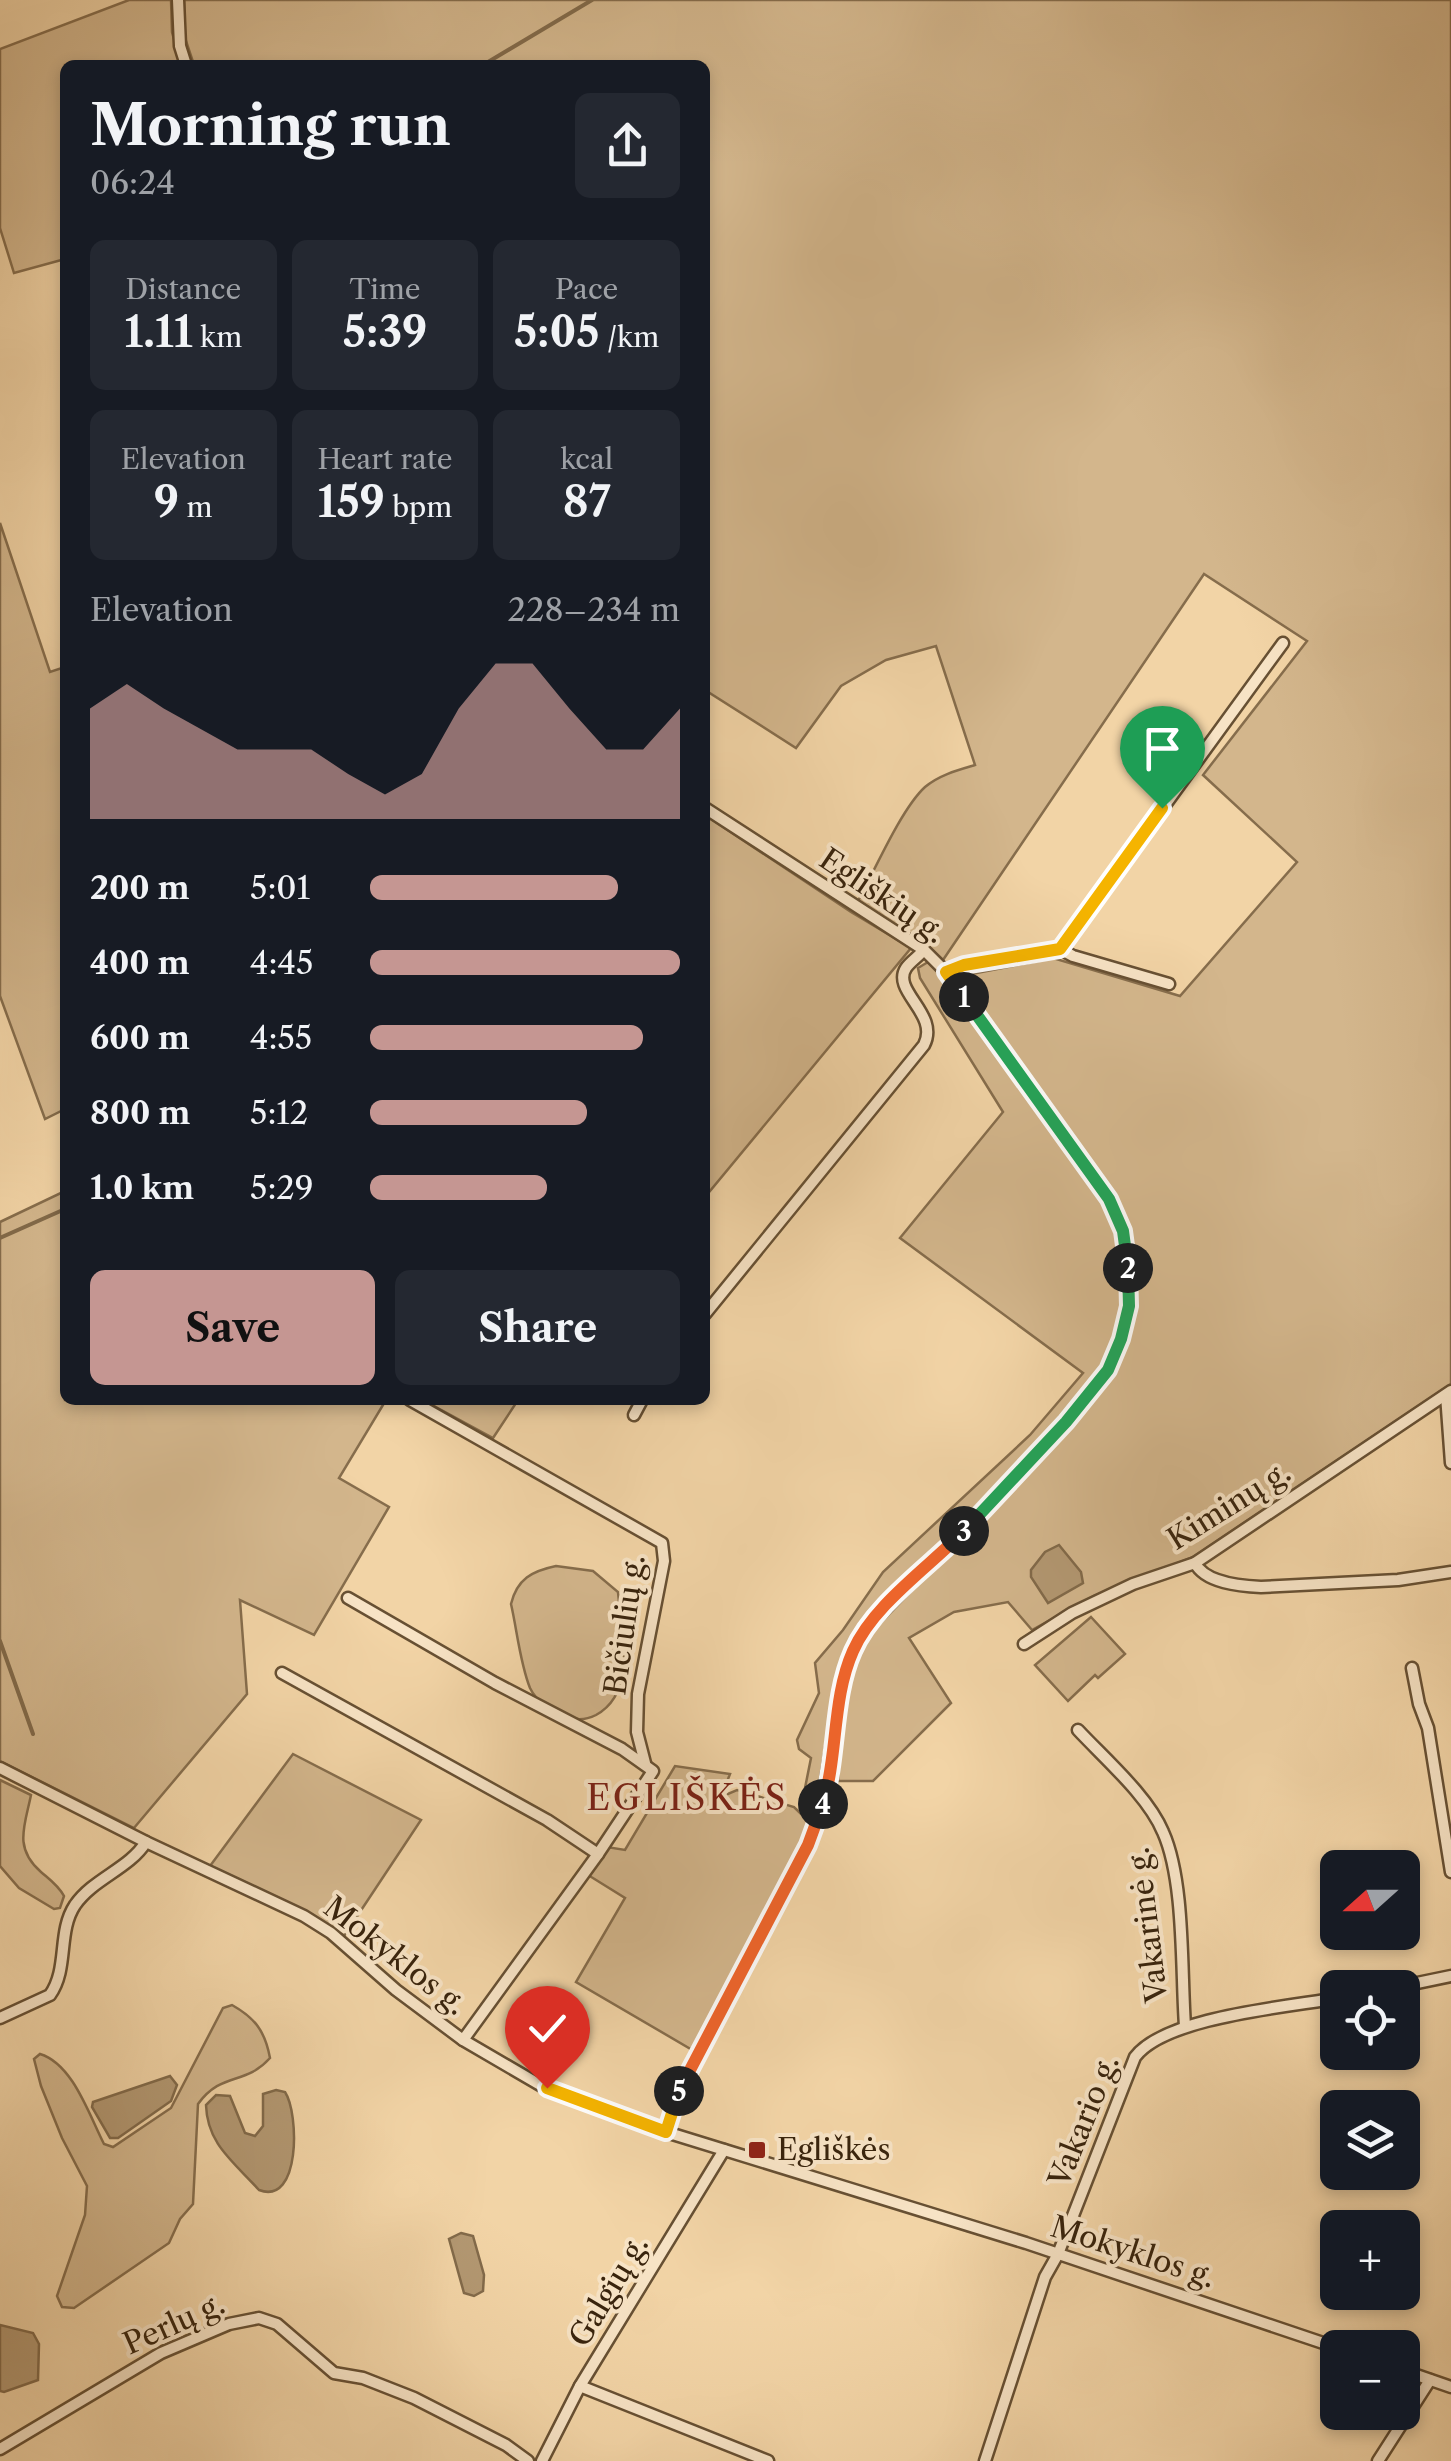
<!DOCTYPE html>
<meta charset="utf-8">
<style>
:root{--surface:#171b24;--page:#242831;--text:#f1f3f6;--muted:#9ea1a6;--accent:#c59692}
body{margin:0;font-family:"Libre Caslon Text",serif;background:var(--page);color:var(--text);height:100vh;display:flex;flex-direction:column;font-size:38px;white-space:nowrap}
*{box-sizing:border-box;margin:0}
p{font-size:32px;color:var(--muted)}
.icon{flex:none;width:55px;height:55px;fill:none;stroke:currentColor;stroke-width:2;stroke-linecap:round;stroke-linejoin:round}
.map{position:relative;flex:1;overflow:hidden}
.drawer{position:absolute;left:60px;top:60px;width:650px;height:1345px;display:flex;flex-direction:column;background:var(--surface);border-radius:15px;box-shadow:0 5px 15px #0003}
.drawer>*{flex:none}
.needle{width:65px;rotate:249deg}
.buttons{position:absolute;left:1320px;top:1850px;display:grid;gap:20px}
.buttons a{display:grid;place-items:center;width:100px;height:100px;border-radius:15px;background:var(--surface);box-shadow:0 5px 15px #0003;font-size:50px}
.pin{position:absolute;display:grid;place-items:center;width:85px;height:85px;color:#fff;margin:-102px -42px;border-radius:50% 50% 50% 0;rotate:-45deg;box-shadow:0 0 10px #0007}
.pin .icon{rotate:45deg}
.km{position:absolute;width:50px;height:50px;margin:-25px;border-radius:50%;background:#222;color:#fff;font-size:28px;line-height:50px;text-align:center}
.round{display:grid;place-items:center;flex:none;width:105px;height:105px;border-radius:15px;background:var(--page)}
.summary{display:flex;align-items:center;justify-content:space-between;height:170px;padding:0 30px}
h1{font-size:55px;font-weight:700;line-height:75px}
.stats{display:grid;grid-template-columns:repeat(3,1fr);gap:15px;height:170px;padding:10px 30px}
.stats div{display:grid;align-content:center;border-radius:15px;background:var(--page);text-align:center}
.stats b{font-size:42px;font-weight:700}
.stats small{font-size:28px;font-weight:400}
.stats p{font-size:28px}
.chart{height:280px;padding:20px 30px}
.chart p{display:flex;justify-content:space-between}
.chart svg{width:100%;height:180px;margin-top:10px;fill:var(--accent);opacity:.7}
.primary-button{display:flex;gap:20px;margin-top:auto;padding:20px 30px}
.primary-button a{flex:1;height:115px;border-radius:15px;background:var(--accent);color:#111;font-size:40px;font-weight:700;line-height:115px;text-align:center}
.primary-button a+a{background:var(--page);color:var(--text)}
ul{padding:0 30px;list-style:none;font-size:32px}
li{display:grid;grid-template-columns:160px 120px 1fr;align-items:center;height:75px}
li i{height:25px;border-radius:12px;background:var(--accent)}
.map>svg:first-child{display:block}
.green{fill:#d3b68c;stroke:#866d4c;stroke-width:2.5}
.water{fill:#b39872;stroke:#826a4a;stroke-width:2.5}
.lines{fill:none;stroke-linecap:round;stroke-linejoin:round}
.stream{stroke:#826a4a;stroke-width:4}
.minor-casing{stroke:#675033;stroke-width:15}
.minor{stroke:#f7e3c5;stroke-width:10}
.split-1-casing{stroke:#fff;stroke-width:20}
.split-2-casing{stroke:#fff;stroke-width:20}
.split-3-casing{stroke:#fff;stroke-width:20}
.split-4-casing{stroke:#fff;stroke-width:20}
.split-5-casing{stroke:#fff;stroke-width:20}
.split-6-casing{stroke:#fff;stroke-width:20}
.split-1{stroke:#f5b400;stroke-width:12}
.split-2{stroke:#22a559;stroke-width:12}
.split-3{stroke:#22a559;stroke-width:12}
.split-4{stroke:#f0652b;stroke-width:12}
.split-5{stroke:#f0652b;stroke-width:12}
.split-6{stroke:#f5b400;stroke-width:12}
.poi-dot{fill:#8f2418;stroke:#f7e3c5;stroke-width:4}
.labels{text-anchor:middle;stroke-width:8;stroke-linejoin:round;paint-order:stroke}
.street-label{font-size:30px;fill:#39240d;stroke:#f7e3c5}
.poi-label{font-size:30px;fill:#39240d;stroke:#f7e3c5;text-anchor:start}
.quarter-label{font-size:35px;letter-spacing:2.5px;fill:#7a1f14;stroke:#f7e3c5}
</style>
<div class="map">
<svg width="1451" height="2461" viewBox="0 0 1451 2461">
<rect width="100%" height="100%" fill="#f2d4a6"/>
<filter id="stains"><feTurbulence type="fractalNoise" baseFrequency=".002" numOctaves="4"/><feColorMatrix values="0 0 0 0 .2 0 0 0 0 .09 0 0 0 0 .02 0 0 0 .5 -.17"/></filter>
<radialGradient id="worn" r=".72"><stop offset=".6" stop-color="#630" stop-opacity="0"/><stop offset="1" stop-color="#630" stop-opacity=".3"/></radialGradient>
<!-- green -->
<g class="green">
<polygon points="129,0 171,0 172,32 181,65 65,65 65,259 14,273 0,228 0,49"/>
<path d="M184,0H1451V1384L1193,1557L1094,1596L1032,1630L1008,1602L954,1612L909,1638L951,1703L873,1781H838C841,1740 841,1691 858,1652C876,1612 921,1583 952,1552C1008,1497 1059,1435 1111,1376L1121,1358L1133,1314L1131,1251L1125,1224L1101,1177L987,1024L956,977L1053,958L1180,996L1297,862L1203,775L1307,641L1204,574L943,960L924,942L857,903C874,872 901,809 925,787C939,775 958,770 975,765L936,646L886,660L841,686L796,748L705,690V65H194L185,38Z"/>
<polygon points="0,523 50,672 65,667 65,1109 45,1119 0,996"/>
<polygon points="705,815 851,912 911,948 705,1197"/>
<path d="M928,962L939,972L1094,1183C1129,1244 1136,1312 1100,1374C1043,1438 984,1502 924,1563C895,1592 862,1616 846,1655C824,1709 828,1771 810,1826L694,2051L576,1982L625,1898L588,1875L607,1847L625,1850L675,1766L730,1774L721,1797L737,1790L794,1807L800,1813L811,1758L799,1749L797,1740L819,1693L815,1663L843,1630L883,1572L1030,1435L1083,1373L900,1238L1003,1112L920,978L918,968Z"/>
<polygon points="65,1191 65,1400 386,1400 339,1478 389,1507 314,1635 240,1600 247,1694 134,1828 0,1761 0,1222"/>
<polygon points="423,1400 518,1400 493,1438"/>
<path d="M556,1566L593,1571L618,1592C621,1631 638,1692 596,1715C586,1720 576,1721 566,1716C552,1710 537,1703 530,1688C520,1663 517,1630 511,1604C517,1579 532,1571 556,1566Z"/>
<polygon points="1091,1617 1125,1654 1098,1678 1095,1675 1068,1701 1035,1665"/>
<polygon points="293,1754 421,1820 344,1936 296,1906 210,1866"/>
<path d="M0,1780L31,1795C25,1825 13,1848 41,1872C49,1879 58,1885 64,1896L60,1908L54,1909L19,1888L0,1866Z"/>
<path d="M232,2005C255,2018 265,2031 270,2058C245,2086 222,2071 198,2104L193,2204L180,2219L169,2243L74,2308L62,2307L57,2296L85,2215L87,2186L62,2138L41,2086L34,2059L40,2054C73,2064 89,2115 104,2144L113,2147L171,2108L223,2008Z"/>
</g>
<!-- water -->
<g class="water">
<polygon points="1059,1545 1081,1572 1083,1583 1048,1603 1031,1577 1031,1570 1045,1552"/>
<polygon points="170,2076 177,2085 171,2101 118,2138 110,2138 92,2107 93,2102"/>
<path d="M276,2090L285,2092C299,2113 301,2206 259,2190C234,2162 207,2144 206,2105L216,2095L230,2096L245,2133L255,2136L263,2126V2094Z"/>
<polygon points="461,2233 473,2236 484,2275 483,2291 474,2296 464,2293 449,2239"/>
<polygon points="0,2325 33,2333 39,2344 38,2380 4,2392 0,2391"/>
</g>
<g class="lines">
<!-- stream -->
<g class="stream">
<polyline points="483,65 592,0"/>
<polyline points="0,1238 65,1209"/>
<polyline points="0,1641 33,1734"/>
</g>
<!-- minor casing -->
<g class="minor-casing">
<g id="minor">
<polyline points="178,0 180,46 186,65"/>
<polyline points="1060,949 1283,643"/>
<polyline points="946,972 963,965 1060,949 1073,956 1169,984"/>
<path d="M705,1314L924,1045C940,1014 891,991 906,968C910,962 919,956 924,950"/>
<polyline points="1446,1395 1451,1463"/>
<polyline points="410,1400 662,1543 664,1561 638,1694 637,1732 645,1763"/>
<polyline points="634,1415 642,1400"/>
<path d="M1195,1563C1205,1583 1240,1586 1261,1587L1398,1580L1451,1572"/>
<polyline points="348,1598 495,1683 622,1749 653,1771 598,1854 463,2040"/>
<polyline points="1024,1644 1072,1613 1133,1584 1195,1563 1451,1391"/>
<polyline points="1412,1668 1419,1704 1428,1728 1451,1872"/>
<polyline points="282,1673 547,1820 598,1854"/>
<path d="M1078,1730C1105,1759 1148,1796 1163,1832C1185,1881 1181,1971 1185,2026"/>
<polyline points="0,1768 146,1842 304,1916 331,1933 396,1990 463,2040 547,2089 666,2132 1026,2243 1338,2348"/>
<polyline points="1393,1988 1451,1976"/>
<path d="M0,2018L50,1995C69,1968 57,1932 75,1905C94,1878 129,1869 146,1842"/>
<path d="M666,2132L677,2093L815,1830C834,1767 831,1694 861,1634L1066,1422L1108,1370L1121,1339L1129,1306L1130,1281L1123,1231L1109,1199L946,972L924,950L705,808"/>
<polyline points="1402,2370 1451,2387"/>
<polyline points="580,2386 768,2461"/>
<polyline points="0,2449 161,2353 229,2324 259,2318 277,2324 334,2373 363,2378 414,2398 506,2445 528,2461"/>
<polyline points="542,2461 580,2386 724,2150"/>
<path d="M985,2461L1045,2277L1058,2254L1135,2057C1165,2017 1287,2007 1338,1998"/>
<polyline points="1378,2461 1430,2380"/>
</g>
</g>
<!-- minor -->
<use href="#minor" class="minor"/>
</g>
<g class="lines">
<!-- split-1 casing -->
<g class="split-1-casing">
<polyline id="split-1" points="964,997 946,972 964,965 1060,949 1162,808"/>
</g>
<!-- split-2 casing -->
<g class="split-2-casing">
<polyline id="split-2" points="964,997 1109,1199 1123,1231 1128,1268"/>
</g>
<!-- split-3 casing -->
<g class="split-3-casing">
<polyline id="split-3" points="964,1531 1066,1422 1108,1370 1121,1339 1129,1306 1128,1268"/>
</g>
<!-- split-4 casing -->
<g class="split-4-casing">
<path id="split-4" d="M823,1804C838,1755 832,1698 853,1651C873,1605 929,1567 964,1531"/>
</g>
<!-- split-5 casing -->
<g class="split-5-casing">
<polyline id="split-5" points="679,2091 808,1845 823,1804"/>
</g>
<!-- split-6 casing -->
<g class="split-6-casing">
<polyline id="split-6" points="547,2088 666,2132 679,2091"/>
</g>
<!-- split-1 -->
<use href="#split-1" class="split-1"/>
<!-- split-2 -->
<use href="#split-2" class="split-2"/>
<!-- split-3 -->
<use href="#split-3" class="split-3"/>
<!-- split-4 -->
<use href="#split-4" class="split-4"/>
<!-- split-5 -->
<use href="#split-5" class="split-5"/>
<!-- split-6 -->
<use href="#split-6" class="split-6"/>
</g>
<!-- markers -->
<rect class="poi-dot" x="747" y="2140" width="20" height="20" rx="5"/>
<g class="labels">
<!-- street labels -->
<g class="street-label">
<text transform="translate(882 896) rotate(34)" y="10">Egliškių g.</text>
<text transform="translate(1229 1506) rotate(-32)" y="10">Kiminų g.</text>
<text transform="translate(625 1625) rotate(-82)" y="10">Bičiulių g.</text>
<text transform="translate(1148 1925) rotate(-97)" y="10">Vakarinė g.</text>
<text transform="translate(395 1956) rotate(38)" y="10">Mokyklos g.</text>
<text transform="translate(1084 2121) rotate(-68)" y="10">Vakario g.</text>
<text transform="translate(1133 2252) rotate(18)" y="10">Mokyklos g.</text>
<text transform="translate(609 2291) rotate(-59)" y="10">Galgių g.</text>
<text transform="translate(174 2324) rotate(-24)" y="10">Perlų g.</text>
</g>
<!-- poi labels -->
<g class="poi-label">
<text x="777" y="2160">Egliškės</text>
</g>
<!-- quarter labels -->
<g class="quarter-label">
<text x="687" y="1810">EGLIŠKĖS</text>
</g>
</g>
<rect width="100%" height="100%" filter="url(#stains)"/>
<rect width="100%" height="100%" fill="url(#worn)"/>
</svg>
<div class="buttons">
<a><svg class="needle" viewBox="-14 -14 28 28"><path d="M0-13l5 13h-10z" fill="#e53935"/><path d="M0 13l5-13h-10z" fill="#9ea1a6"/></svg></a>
<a><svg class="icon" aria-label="locate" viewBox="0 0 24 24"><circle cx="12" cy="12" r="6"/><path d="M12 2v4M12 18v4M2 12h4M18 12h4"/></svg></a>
<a><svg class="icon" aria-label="layers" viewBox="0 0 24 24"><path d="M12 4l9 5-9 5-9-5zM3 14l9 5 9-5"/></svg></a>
<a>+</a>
<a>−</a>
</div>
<div class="pin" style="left:1162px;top:808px;background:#1e9e55"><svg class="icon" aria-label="arrive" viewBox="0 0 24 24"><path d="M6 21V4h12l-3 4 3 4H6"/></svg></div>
<div class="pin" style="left:547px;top:2088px;background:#d93025"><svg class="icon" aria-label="check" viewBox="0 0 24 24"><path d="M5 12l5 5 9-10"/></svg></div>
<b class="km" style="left:964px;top:997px">1</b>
<b class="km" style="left:1128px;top:1268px">2</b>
<b class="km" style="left:964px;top:1531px">3</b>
<b class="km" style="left:823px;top:1804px">4</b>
<b class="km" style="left:679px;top:2091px">5</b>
<section class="drawer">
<div class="summary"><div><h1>Morning run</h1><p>06:24</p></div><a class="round"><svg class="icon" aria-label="share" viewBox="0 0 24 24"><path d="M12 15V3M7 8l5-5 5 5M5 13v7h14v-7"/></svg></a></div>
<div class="stats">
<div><p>Distance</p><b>1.11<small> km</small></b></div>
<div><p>Time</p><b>5:39</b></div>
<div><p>Pace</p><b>5:05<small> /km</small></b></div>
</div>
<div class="stats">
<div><p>Elevation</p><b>9<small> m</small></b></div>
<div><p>Heart rate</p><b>159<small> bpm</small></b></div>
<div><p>kcal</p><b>87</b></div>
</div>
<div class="chart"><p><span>Elevation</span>228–234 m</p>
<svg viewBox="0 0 160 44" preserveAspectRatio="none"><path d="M0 44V17L10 11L20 17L30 22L40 27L50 27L60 27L70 33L80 38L90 33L100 17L110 6L120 6L130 17L140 27L150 27L160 17V44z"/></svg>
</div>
<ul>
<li><b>200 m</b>5:01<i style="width:80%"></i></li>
<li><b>400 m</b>4:45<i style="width:100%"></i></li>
<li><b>600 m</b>4:55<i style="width:88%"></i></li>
<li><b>800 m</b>5:12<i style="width:70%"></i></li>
<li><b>1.0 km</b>5:29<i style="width:57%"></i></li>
</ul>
<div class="primary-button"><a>Save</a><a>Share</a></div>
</section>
</div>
